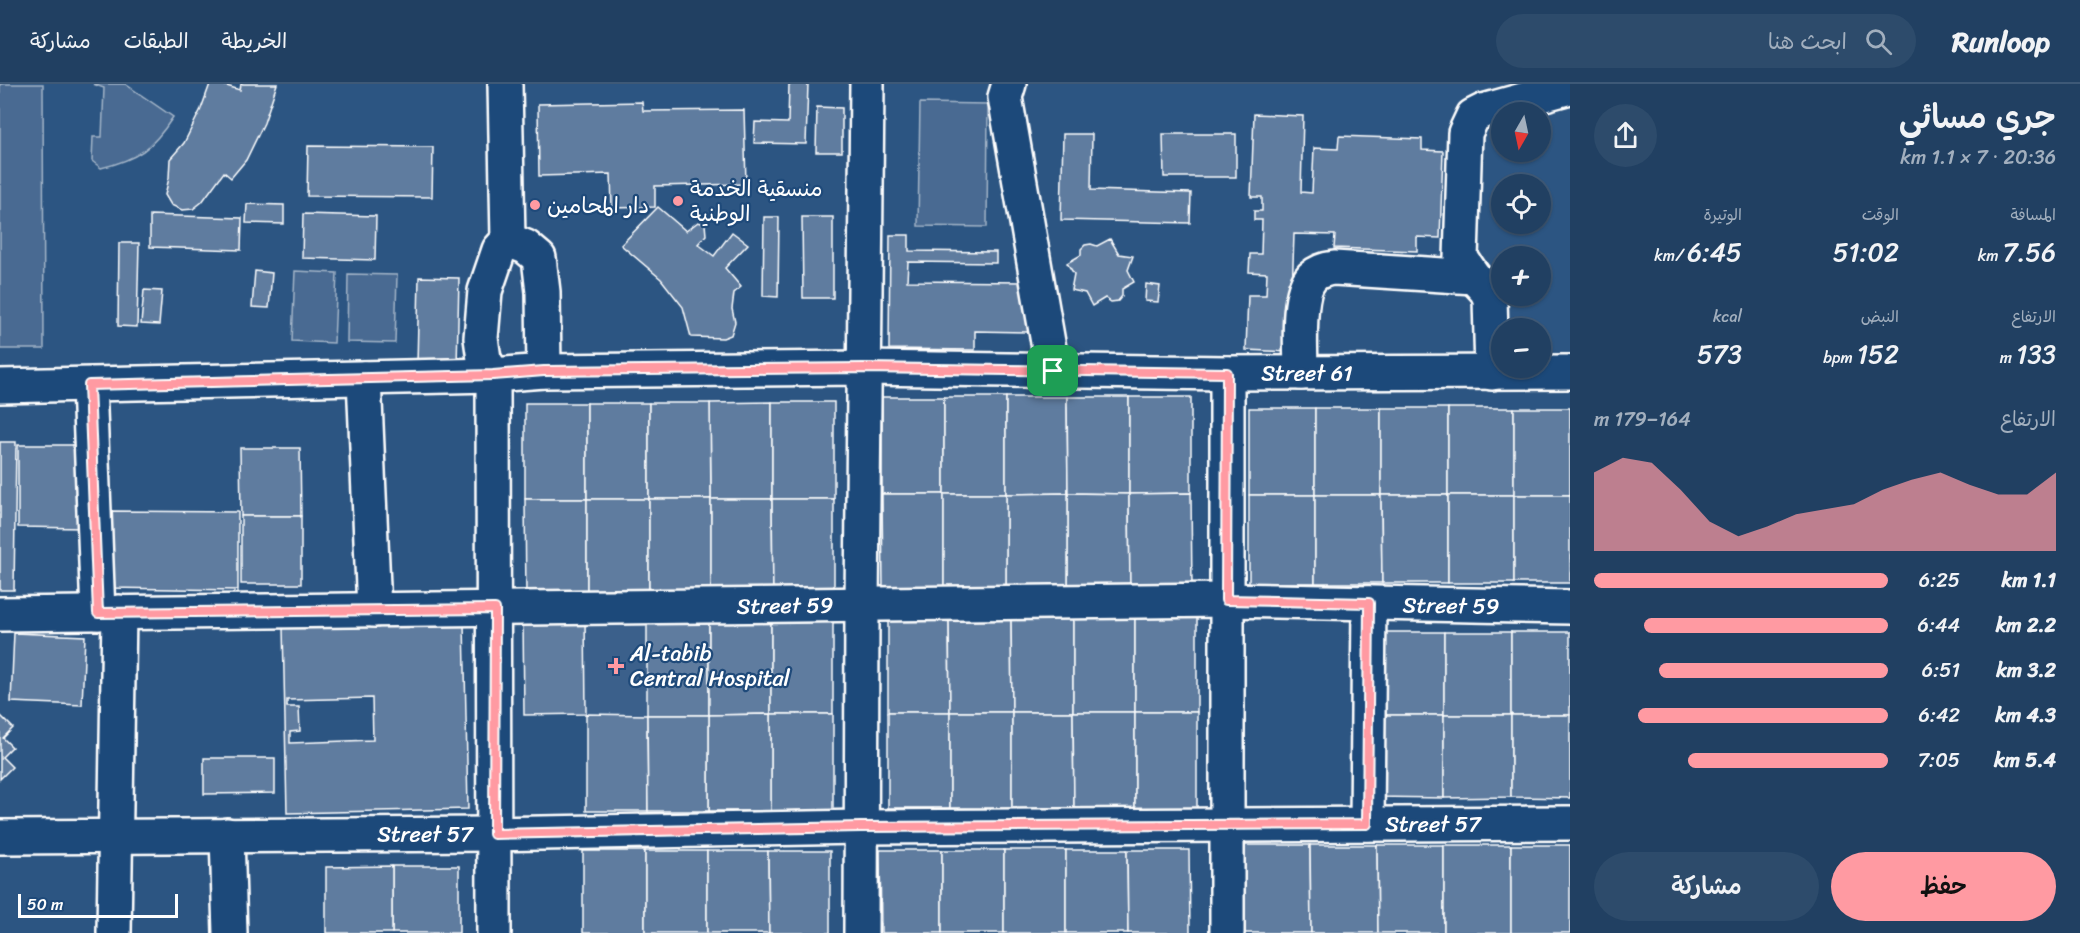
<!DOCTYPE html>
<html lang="ar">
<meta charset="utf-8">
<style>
:root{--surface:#214062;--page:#2d4b6b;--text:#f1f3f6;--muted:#a2afbe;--line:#3e5977;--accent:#ff9aa2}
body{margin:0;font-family:Sriracha,"Playpen Sans Arabic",sans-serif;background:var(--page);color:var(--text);direction:rtl;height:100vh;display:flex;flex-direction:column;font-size:22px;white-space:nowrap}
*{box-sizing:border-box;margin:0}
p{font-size:20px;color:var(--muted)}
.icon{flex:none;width:33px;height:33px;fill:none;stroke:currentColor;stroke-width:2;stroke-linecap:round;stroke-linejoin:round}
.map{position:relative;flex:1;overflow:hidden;direction:ltr}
.details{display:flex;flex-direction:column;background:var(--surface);width:510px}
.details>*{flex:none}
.needle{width:39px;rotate:189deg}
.buttons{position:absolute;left:1491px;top:18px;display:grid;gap:12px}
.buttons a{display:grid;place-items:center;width:60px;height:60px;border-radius:50%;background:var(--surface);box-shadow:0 2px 4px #0004,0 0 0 2px var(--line);font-size:30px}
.scale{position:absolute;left:18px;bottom:15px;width:160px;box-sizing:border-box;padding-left:6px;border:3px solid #fff;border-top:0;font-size:16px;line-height:21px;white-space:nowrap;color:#fff;-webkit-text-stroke:4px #1f4a7a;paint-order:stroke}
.pin{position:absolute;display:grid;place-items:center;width:51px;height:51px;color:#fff;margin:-26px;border-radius:12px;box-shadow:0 3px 9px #0006}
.round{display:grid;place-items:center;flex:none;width:63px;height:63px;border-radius:32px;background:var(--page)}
.headline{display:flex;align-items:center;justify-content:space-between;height:102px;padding:0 24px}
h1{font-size:33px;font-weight:600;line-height:45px}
.figures{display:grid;grid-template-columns:repeat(3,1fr);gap:9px;height:102px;padding:6px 24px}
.figures div{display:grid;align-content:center}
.figures b{font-size:26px;font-weight:600}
.figures small{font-size:16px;font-weight:400}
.figures p{font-size:16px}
.chart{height:168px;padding:12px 24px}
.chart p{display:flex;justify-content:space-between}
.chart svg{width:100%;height:108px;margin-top:6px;fill:var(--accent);opacity:.7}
.button{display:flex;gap:12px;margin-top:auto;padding:12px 24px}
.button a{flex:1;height:69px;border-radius:36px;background:var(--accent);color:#111;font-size:24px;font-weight:600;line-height:69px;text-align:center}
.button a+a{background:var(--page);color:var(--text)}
ul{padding:0 24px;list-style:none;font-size:20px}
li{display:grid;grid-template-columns:96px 72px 1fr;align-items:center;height:45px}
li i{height:15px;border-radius:8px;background:var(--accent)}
header{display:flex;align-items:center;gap:36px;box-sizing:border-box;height:84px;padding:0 30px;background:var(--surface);border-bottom:2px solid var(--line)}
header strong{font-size:28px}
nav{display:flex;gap:33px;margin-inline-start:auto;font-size:21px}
.search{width:420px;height:54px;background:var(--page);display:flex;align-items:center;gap:15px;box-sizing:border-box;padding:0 21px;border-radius:33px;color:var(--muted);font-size:22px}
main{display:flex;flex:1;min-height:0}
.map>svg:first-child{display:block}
.built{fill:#3b618b}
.green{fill:#486b92;stroke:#a4b5c8;stroke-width:1.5}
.building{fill:#5e7c9f;stroke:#fff;stroke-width:1.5;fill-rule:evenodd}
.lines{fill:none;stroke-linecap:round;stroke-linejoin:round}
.minor-casing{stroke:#fff;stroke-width:38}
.minor{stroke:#1f4a7a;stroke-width:33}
.route-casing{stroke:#fff;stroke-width:12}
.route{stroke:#ff9aa2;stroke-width:8}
.poi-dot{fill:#ff9aa2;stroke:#1f4a7a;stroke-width:2}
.labels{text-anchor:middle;stroke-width:4.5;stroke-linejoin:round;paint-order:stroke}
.poi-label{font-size:22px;fill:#fff;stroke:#1f4a7a;text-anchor:start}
.street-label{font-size:22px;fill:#fff;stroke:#1f4a7a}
</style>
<header>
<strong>Runloop</strong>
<div class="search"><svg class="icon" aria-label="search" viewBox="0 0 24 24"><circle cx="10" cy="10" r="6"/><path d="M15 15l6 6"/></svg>ابحث هنا</div>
<nav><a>الخريطة</a><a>الطبقات</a><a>مشاركة</a></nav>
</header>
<main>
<section class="details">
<div class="headline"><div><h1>جري مسائي</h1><p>20:36 · 7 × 1.1 km</p></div><a class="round"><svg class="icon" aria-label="share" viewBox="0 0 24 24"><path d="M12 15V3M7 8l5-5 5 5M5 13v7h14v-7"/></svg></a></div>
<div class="figures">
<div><p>المسافة</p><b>7.56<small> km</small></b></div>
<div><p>الوقت</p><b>51:02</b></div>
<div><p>الوتيرة</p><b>6:45<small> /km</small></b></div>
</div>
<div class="figures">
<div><p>الارتفاع</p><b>133<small> m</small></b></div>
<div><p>النبض</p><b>152<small> bpm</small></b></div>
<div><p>kcal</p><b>573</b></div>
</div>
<div class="chart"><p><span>الارتفاع</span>164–179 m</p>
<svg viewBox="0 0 160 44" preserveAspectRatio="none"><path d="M0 44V12L10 6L20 8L30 19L40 32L50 38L60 34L70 29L80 27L90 25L100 19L110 15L120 12L130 17L140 21L150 21L160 12V44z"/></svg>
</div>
<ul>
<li><b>1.1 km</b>6:25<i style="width:100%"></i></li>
<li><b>2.2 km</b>6:44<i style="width:83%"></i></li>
<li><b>3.2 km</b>6:51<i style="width:78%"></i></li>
<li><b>4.3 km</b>6:42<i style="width:85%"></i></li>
<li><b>5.4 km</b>7:05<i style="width:68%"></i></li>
</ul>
<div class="button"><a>حفظ</a><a>مشاركة</a></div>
</section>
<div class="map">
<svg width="1570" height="849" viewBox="0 0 1570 849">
<rect width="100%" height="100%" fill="#2c5582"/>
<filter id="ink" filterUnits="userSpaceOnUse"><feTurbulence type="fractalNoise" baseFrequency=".0167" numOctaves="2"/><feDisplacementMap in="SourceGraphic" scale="12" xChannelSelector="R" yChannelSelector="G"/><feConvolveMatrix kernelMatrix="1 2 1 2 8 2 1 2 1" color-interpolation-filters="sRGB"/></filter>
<g filter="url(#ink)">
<!-- built -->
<polygon class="built" points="585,534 647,534 647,631 586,630"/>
<!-- green -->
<g class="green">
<polygon points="0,0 43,0 44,265 0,265"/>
<path d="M93,0H125L173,33C152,65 138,75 101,84L92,77L93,53H102L104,4Z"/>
<polygon points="920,19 988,20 987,143 918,142"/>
<polygon points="295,187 337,189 334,259 292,257"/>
<polygon points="348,190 397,191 395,259 347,258"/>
</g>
<!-- building -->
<g class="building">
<polygon points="210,0 220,0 240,6 241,0 277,0 264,39 246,76 231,94 224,88 202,118 193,125 182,126 171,121 165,111 169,94 170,75 184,59 201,25"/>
<polygon points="789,0 808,0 806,60 754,59 755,38 788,39"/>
<polygon points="642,18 643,27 744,26 746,100 655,102 655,123 612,124 611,90 539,92 538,20"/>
<polygon points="817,23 842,24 842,68 816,68"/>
<polygon points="1254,30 1303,32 1301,108 1312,109 1314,64 1338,65 1339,52 1422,55 1422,66 1443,67 1440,154 1417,153 1417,167 1334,164 1335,151 1294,150 1290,268 1246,266 1248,211 1266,211 1267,189 1249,188 1250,170 1261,170 1262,136 1254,136 1254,127 1262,127 1262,113 1251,113"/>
<polygon points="1063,50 1092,50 1091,106 1191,109 1190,139 1061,136"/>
<polygon points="1163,50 1236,50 1236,93 1164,93"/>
<polygon points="308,62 433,63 432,113 307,112"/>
<polygon points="247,120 284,121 284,140 246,139"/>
<polygon points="658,123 686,147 698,138 705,140 706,151 698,160 714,172 732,148 748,160 725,184 741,203 734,209 732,225 735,238 731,251 723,254 691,253 683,223 661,195 621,161"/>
<polygon points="303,130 376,132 375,176 302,174"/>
<polygon points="150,131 242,134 241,166 150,163"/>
<polygon points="764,133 779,133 778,213 763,212"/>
<polygon points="802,133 833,133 833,214 803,214"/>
<polygon points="890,151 909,151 909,167 996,168 996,179 908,178 907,197 1029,198 1029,248 975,247 975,266 889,265"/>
<polygon points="1110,155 1119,170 1133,172 1128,186 1134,198 1122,205 1122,212 1118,217 1111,218 1105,214 1092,222 1085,209 1071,206 1074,190 1067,179 1081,171 1081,165 1085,161 1091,160 1097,162"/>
<polygon points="119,159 139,159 137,243 118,242"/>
<polygon points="255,187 272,189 269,224 252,223"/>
<polygon points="419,193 459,194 457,282 417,281"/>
<polygon points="1146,200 1160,202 1158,218 1145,217"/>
<polygon points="144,206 162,207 159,241 141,240"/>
<rect x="882" y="313" width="62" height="97"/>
<rect x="944" y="313" width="62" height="97"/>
<polygon points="1006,313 1067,313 1068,409 1006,410"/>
<polygon points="1067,313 1129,313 1129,410 1068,409"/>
<polygon points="1129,313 1191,313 1191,409 1129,410"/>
<polygon points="772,318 772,415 711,415 710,319"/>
<rect x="772" y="318" width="62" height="97"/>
<rect x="525" y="319" width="62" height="96"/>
<rect x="587" y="319" width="62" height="96"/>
<polygon points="649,319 710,319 711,415 649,415"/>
<rect x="1249" y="324" width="66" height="87"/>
<rect x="1315" y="324" width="66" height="87"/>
<rect x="1381" y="324" width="67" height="87"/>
<rect x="1448" y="324" width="66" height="87"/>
<rect x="1514" y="324" width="56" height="87"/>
<polygon points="0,358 16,358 14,506 0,506"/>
<polygon points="18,361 82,361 83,444 18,443"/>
<polygon points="240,364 300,364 301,432 241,432"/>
<polygon points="1068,409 1129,410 1130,506 1068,506"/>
<polygon points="1068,409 1068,506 1006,506 1006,410"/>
<polygon points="1191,409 1192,506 1130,506 1129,410"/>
<polygon points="882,410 944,410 944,506 883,506"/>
<rect x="944" y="410" width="62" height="96"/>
<rect x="1249" y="411" width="66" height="88"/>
<polygon points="1315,411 1381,411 1382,499 1315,499"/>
<polygon points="1381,411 1448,411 1448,499 1382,499"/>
<rect x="1448" y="411" width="66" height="88"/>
<rect x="1514" y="411" width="56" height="88"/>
<polygon points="525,415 587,415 587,512 526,512"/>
<rect x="587" y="415" width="62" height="97"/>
<rect x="649" y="415" width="62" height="97"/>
<polygon points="711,415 772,415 773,512 711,512"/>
<polygon points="772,415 834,415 834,512 773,512"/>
<polygon points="110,427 238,428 238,506 110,504"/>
<rect x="241" y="432" width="60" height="68"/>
<polygon points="888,531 949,531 950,628 888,628"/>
<polygon points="949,531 1011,531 1012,628 950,628"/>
<polygon points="1011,531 1073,531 1073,628 1012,628"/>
<rect x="1073" y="531" width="62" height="97"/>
<rect x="1135" y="531" width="62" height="97"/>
<polygon points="523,534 585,534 586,630 524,631"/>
<rect x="647" y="534" width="62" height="97"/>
<polygon points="709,534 771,534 771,630 709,631"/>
<rect x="771" y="534" width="62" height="96"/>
<path d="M464,539L468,725L287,729L283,543ZM372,614L373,656L290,659V648L300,647L299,623H287V616Z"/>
<rect x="1377" y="548" width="67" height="83"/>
<rect x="1444" y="548" width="67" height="83"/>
<rect x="1511" y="548" width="59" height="83"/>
<polygon points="14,549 85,552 82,621 11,618"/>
<rect x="888" y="628" width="62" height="96"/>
<polygon points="950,628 1012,628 1012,725 950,724"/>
<polygon points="1012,628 1073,628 1074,724 1012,725"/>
<polygon points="1073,628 1135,628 1135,724 1074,724"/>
<rect x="1135" y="628" width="62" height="96"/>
<polygon points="586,630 647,631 648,727 586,727"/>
<rect x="771" y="630" width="62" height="97"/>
<polygon points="771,630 771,727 709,727 709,631"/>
<polygon points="0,631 13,644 3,654 12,663 2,673 12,683 0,695"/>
<polygon points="647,631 709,631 709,727 648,727"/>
<polygon points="1377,631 1444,631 1444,714 1377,713"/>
<polygon points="1444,631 1511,631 1511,713 1444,714"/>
<polygon points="1511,631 1570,631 1570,714 1511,713"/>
<polygon points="204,674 275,674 275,709 204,710"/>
<polygon points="1244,761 1310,761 1311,849 1244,849"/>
<polygon points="1310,761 1377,761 1378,849 1311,849"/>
<polygon points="1377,761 1444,761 1444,849 1378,849"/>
<rect x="1444" y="761" width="67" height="88"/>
<rect x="1511" y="761" width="59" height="88"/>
<polygon points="880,766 942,766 942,849 881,849"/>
<rect x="942" y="766" width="62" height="83"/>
<rect x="1004" y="766" width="62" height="83"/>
<polygon points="1066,766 1127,766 1128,849 1066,849"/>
<polygon points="1127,766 1189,766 1190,849 1128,849"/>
<rect x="583" y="767" width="62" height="82"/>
<rect x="645" y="767" width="62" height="82"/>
<polygon points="707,767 768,767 769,849 707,849"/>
<polygon points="768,767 830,767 830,849 769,849"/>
<rect x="392" y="782" width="67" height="67"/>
<polygon points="392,782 392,849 326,849 326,783"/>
</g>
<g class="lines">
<!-- minor casing -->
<g class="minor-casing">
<g id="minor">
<polyline points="1009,0 1005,13 1053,287"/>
<polyline points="508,156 526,163 539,174 543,208 544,287"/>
<path d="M1301,289C1301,265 1296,210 1312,193C1318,187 1326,185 1334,184L1474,193"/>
<polyline points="1492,289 1490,214 1486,206 1474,193 1461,174 1465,49 1473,32 1483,27 1570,3"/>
<polyline points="364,294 374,526"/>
<polyline points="89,301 98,529"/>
<polyline points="0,302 493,291 544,287 864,284 1227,289 1570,288"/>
<polyline points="0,530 1226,516 1570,523"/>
<polyline points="1367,740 1369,519"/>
<polyline points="227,751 230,849"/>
<polyline points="0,753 494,750 861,743 1570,739"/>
<polyline points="114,849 119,528"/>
<polyline points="494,849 493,291 484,275 481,254 485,207 499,166 508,156 505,0"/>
<polyline points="861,849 862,520 867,0"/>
<polyline points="1227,849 1227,289"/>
</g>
</g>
<!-- minor -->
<use href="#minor" class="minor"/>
</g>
</g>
<g class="lines" filter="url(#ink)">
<!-- route casing -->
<g class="route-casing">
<polygon id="route" points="864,284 1227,289 1226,516 1369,519 1367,740 861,743 494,750 495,525 98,529 89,301 493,291 544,287"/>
</g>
<!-- route -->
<use href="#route" class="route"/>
</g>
<!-- markers -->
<g class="poi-dot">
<circle cx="678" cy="117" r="6"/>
<circle cx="535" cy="121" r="6"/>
<path d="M613 573h6v6h6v6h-6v6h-6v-6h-6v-6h6z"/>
</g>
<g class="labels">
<!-- poi labels -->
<g class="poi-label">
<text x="690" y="112">منسقية الخدمة<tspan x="690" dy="25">الوطنية</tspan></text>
<text x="547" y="129">دار المحامين</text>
<text x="630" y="577">Al-tabib<tspan x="630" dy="25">Central Hospital</tspan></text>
</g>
<!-- street labels -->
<g class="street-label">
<text x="1307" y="297">Street 61</text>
<text transform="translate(785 521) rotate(-1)" y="8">Street 59</text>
<text transform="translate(1451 521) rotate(1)" y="8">Street 59</text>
<text x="1433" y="748">Street 57</text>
<text x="425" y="758">Street 57</text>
</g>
</g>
</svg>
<div class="buttons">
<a><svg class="needle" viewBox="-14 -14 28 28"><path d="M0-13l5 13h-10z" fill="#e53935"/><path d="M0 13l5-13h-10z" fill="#a2afbe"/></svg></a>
<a><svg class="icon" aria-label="locate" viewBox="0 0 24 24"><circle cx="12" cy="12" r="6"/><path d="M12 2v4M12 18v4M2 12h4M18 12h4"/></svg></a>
<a>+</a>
<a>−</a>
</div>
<div class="scale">50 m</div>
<div class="pin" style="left:1053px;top:287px;background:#1e9e55"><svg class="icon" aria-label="arrive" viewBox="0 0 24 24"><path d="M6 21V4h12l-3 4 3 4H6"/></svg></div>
</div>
</main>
